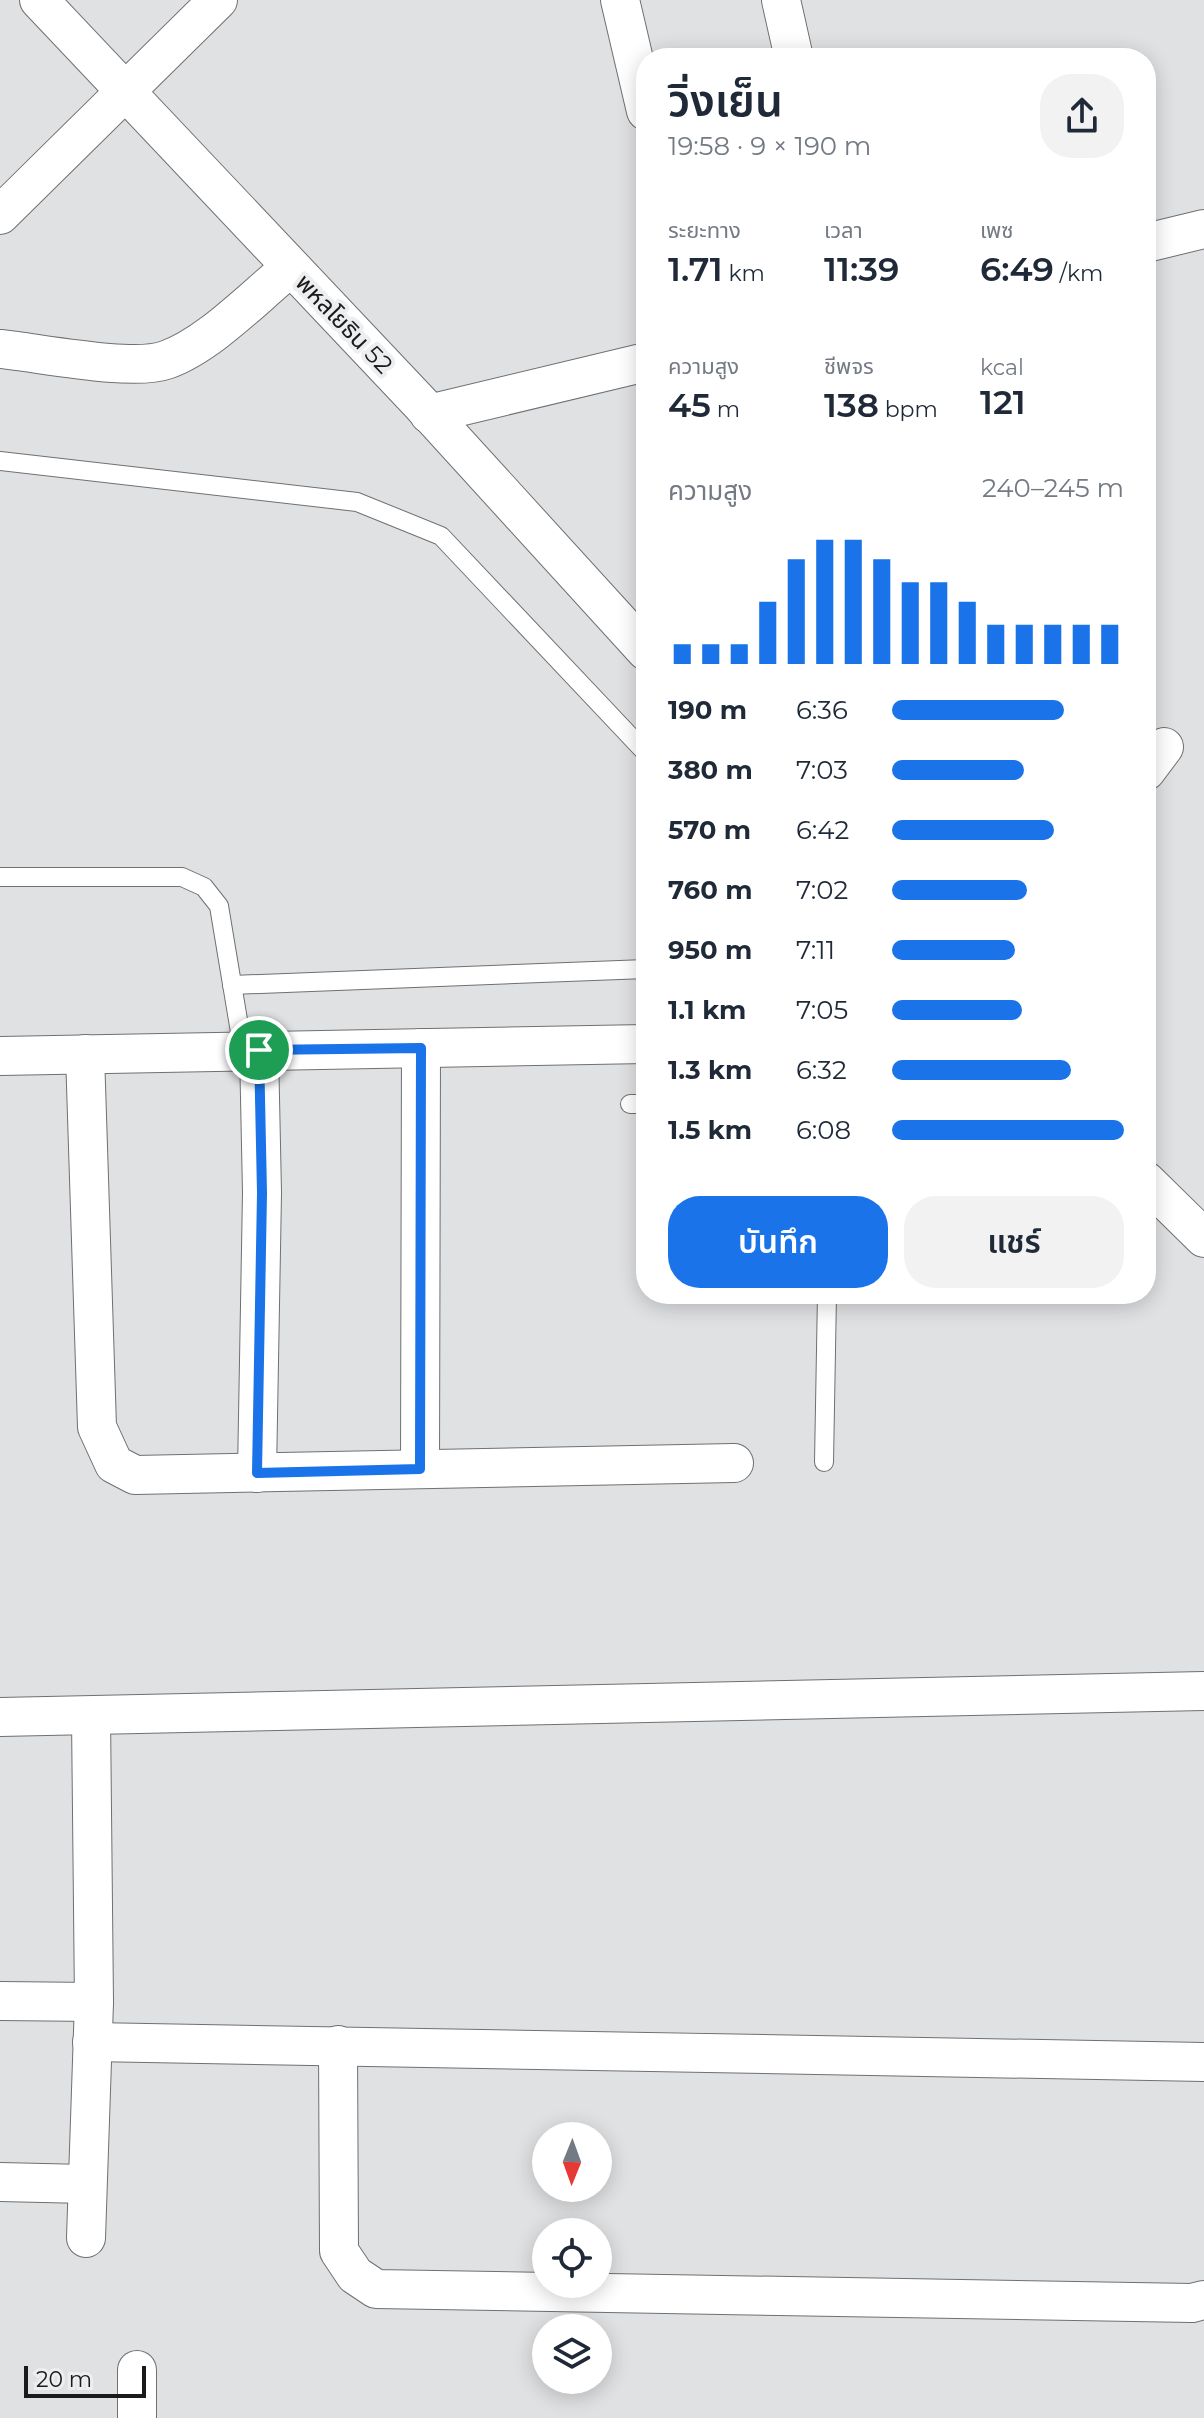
<!DOCTYPE html>
<html lang="th">
<meta charset="utf-8">
<style>
:root{--surface:#fff;--page:#f2f2f3;--text:#1f2937;--muted:#747a83;--accent:#1a73e8}
body{margin:0;font-family:Montserrat,"Noto Sans Thai",sans-serif;background:var(--page);color:var(--text);height:100vh;display:flex;flex-direction:column;font-size:30px;white-space:nowrap}
*{box-sizing:border-box;margin:0}
p{font-size:26px;color:var(--muted)}
.icon{flex:none;width:44px;height:44px;fill:none;stroke:currentColor;stroke-width:2;stroke-linecap:round;stroke-linejoin:round}
.map{position:relative;flex:1;overflow:hidden}
.drawer{position:absolute;left:636px;top:48px;width:520px;height:1256px;display:flex;flex-direction:column;background:var(--surface);border-radius:32px;box-shadow:0 4px 20px #0003}
.drawer>*{flex:none}
.needle{width:52px;rotate:181deg}
.controls{position:absolute;left:532px;top:2122px;display:grid;gap:16px}
.controls a{display:grid;place-items:center;width:80px;height:80px;border-radius:50%;background:var(--surface);box-shadow:0 4px 20px #0003;font-size:40px}
.scale{position:absolute;left:24px;bottom:20px;width:122px;box-sizing:border-box;padding-left:8px;border:4px solid #1a1a1b;border-top:0;font-size:22px;line-height:28px;white-space:nowrap;color:#1a1a1b;-webkit-text-stroke:6px #edeef0;paint-order:stroke}
.pin{position:absolute;display:grid;place-items:center;width:68px;height:68px;color:#fff;margin:-34px;border:4px solid #fff;border-radius:50%;box-shadow:0 2px 8px #0007}
.round{display:grid;place-items:center;flex:none;width:84px;height:84px;border-radius:32px;background:var(--page)}
.head{display:flex;align-items:center;justify-content:space-between;height:136px;padding:0 32px}
h1{font-size:44px;font-weight:600;line-height:60px}
.figures{display:grid;grid-template-columns:repeat(3,1fr);gap:12px;height:136px;padding:8px 32px}
.figures div{display:grid;align-content:center}
.figures b{font-size:34px;font-weight:600}
.figures small{font-size:22px;font-weight:400}
.figures p{font-size:22px}
.chart{height:224px;padding:16px 32px}
.chart p{display:flex;justify-content:space-between}
.chart svg{width:100%;height:144px;margin-top:8px;stroke:var(--accent);stroke-width:6}
.button{display:flex;gap:16px;margin-top:auto;padding:16px 32px}
.button a{flex:1;height:92px;border-radius:32px;background:var(--accent);color:#fff;font-size:32px;font-weight:600;line-height:92px;text-align:center}
.button a+a{background:var(--page);color:var(--text)}
ul{padding:0 32px;list-style:none;font-size:26px}
li{display:grid;grid-template-columns:128px 96px 1fr;align-items:center;height:60px}
li i{height:20px;border-radius:10px;background:var(--accent)}
.map>svg:first-child{display:block}
.lines{fill:none;stroke-linecap:round;stroke-linejoin:round}
.service-casing{stroke:#6f7072;stroke-width:20}
.minor-casing{stroke:#6f7072;stroke-width:40}
.service{stroke:#fff;stroke-width:18}
.minor{stroke:#fff;stroke-width:38}
.route-casing{stroke:#fff;stroke-width:16}
.route{stroke:#1a73e8;stroke-width:10}
.labels{text-anchor:middle;stroke-width:8;stroke-linejoin:round;paint-order:stroke}
.street-label{font-size:24px;fill:#1a1a1b;stroke:#edeef0}
</style>
<div class="map">
<svg width="1204" height="2418" viewBox="0 0 1204 2418">
<rect width="100%" height="100%" fill="#e0e1e3"/>
<g class="lines">
<!-- service casing -->
<g class="service-casing">
<g id="service">
<polyline points="0,461 357,502 441,536 646,753"/>
<polyline points="0,877 182,877 204,887 219,906 243,1050"/>
<polyline points="232,985 646,969"/>
<polyline points="630,1104 646,1104"/>
<polyline points="824,1462 827,1294"/>
</g>
</g>
<!-- minor casing -->
<g class="minor-casing">
<g id="minor">
<polyline points="39,0 420,403 646,651"/>
<polyline points="620,0 646,111"/>
<polyline points="781,0 794,58"/>
<polyline points="0,215 218,0"/>
<polyline points="1146,243 1204,229"/>
<path d="M0,349C40,353 132,372 166,360C209,345 254,297 290,268"/>
<polyline points="429,414 646,362"/>
<polyline points="1146,771 1164,747"/>
<polyline points="85,1054 97,1427 114,1464 135,1475 734,1463"/>
<polyline points="0,1056 646,1044"/>
<polyline points="1146,1181 1204,1238"/>
<polyline points="420,1469 421,1048"/>
<polyline points="257,1473 262,1193 259,1050"/>
<polyline points="0,1717 1204,1691"/>
<polyline points="0,2001 94,2002"/>
<polyline points="92,2042 1204,2062"/>
<polyline points="338,2045 339,2251 355,2275 376,2289 1192,2303 1204,2300"/>
<polyline points="0,2182 86,2184"/>
<polyline points="86,2238 94,2002 91,1716"/>
<polyline points="137,2370 137,2418"/>
</g>
</g>
<!-- service -->
<use href="#service" class="service"/>
<!-- minor -->
<use href="#minor" class="minor"/>
</g>
<g class="lines">
<!-- route casing -->
<g class="route-casing">
<polygon id="route" points="421,1048 420,1469 257,1473 262,1193 259,1050"/>
</g>
<!-- route -->
<use href="#route" class="route"/>
</g>
<g class="labels">
<!-- street labels -->
<g class="street-label">
<text transform="translate(344 324) rotate(46)" y="8">พหลโยธิน 52</text>
</g>
</g>
</svg>
<div class="controls">
<a><svg class="needle" viewBox="-14 -14 28 28"><path d="M0-13l5 13h-10z" fill="#e53935"/><path d="M0 13l5-13h-10z" fill="#747a83"/></svg></a>
<a><svg class="icon" aria-label="locate" viewBox="0 0 24 24"><circle cx="12" cy="12" r="6"/><path d="M12 2v4M12 18v4M2 12h4M18 12h4"/></svg></a>
<a><svg class="icon" aria-label="layers" viewBox="0 0 24 24"><path d="M12 4l9 5-9 5-9-5zM3 14l9 5 9-5"/></svg></a>
</div>
<div class="scale">20 m</div>
<div class="pin" style="left:259px;top:1050px;background:#1e9e55"><svg class="icon" aria-label="arrive" viewBox="0 0 24 24"><path d="M6 21V4h12l-3 4 3 4H6"/></svg></div>
<section class="drawer">
<div class="head"><div><h1>วิ่งเย็น</h1><p>19:58 · 9 × 190 m</p></div><a class="round"><svg class="icon" aria-label="share" viewBox="0 0 24 24"><path d="M12 15V3M7 8l5-5 5 5M5 13v7h14v-7"/></svg></a></div>
<div class="figures">
<div><p>ระยะทาง</p><b>1.71<small> km</small></b></div>
<div><p>เวลา</p><b>11:39</b></div>
<div><p>เพซ</p><b>6:49<small> /km</small></b></div>
</div>
<div class="figures">
<div><p>ความสูง</p><b>45<small> m</small></b></div>
<div><p>ชีพจร</p><b>138<small> bpm</small></b></div>
<div><p>kcal</p><b>121</b></div>
</div>
<div class="chart"><p><span>ความสูง</span>240–245 m</p>
<svg viewBox="0 0 160 44" preserveAspectRatio="none"><path d="M5 44V38M15 44V38M25 44V38M35 44V25M45 44V12M55 44V6M65 44V6M75 44V12M85 44V19M95 44V19M105 44V25M115 44V32M125 44V32M135 44V32M145 44V32M155 44V32"/></svg>
</div>
<ul>
<li><b>190 m</b>6:36<i style="width:74%"></i></li>
<li><b>380 m</b>7:03<i style="width:57%"></i></li>
<li><b>570 m</b>6:42<i style="width:70%"></i></li>
<li><b>760 m</b>7:02<i style="width:58%"></i></li>
<li><b>950 m</b>7:11<i style="width:53%"></i></li>
<li><b>1.1 km</b>7:05<i style="width:56%"></i></li>
<li><b>1.3 km</b>6:32<i style="width:77%"></i></li>
<li><b>1.5 km</b>6:08<i style="width:100%"></i></li>
</ul>
<div class="button"><a>บันทึก</a><a>แชร์</a></div>
</section>
</div>
